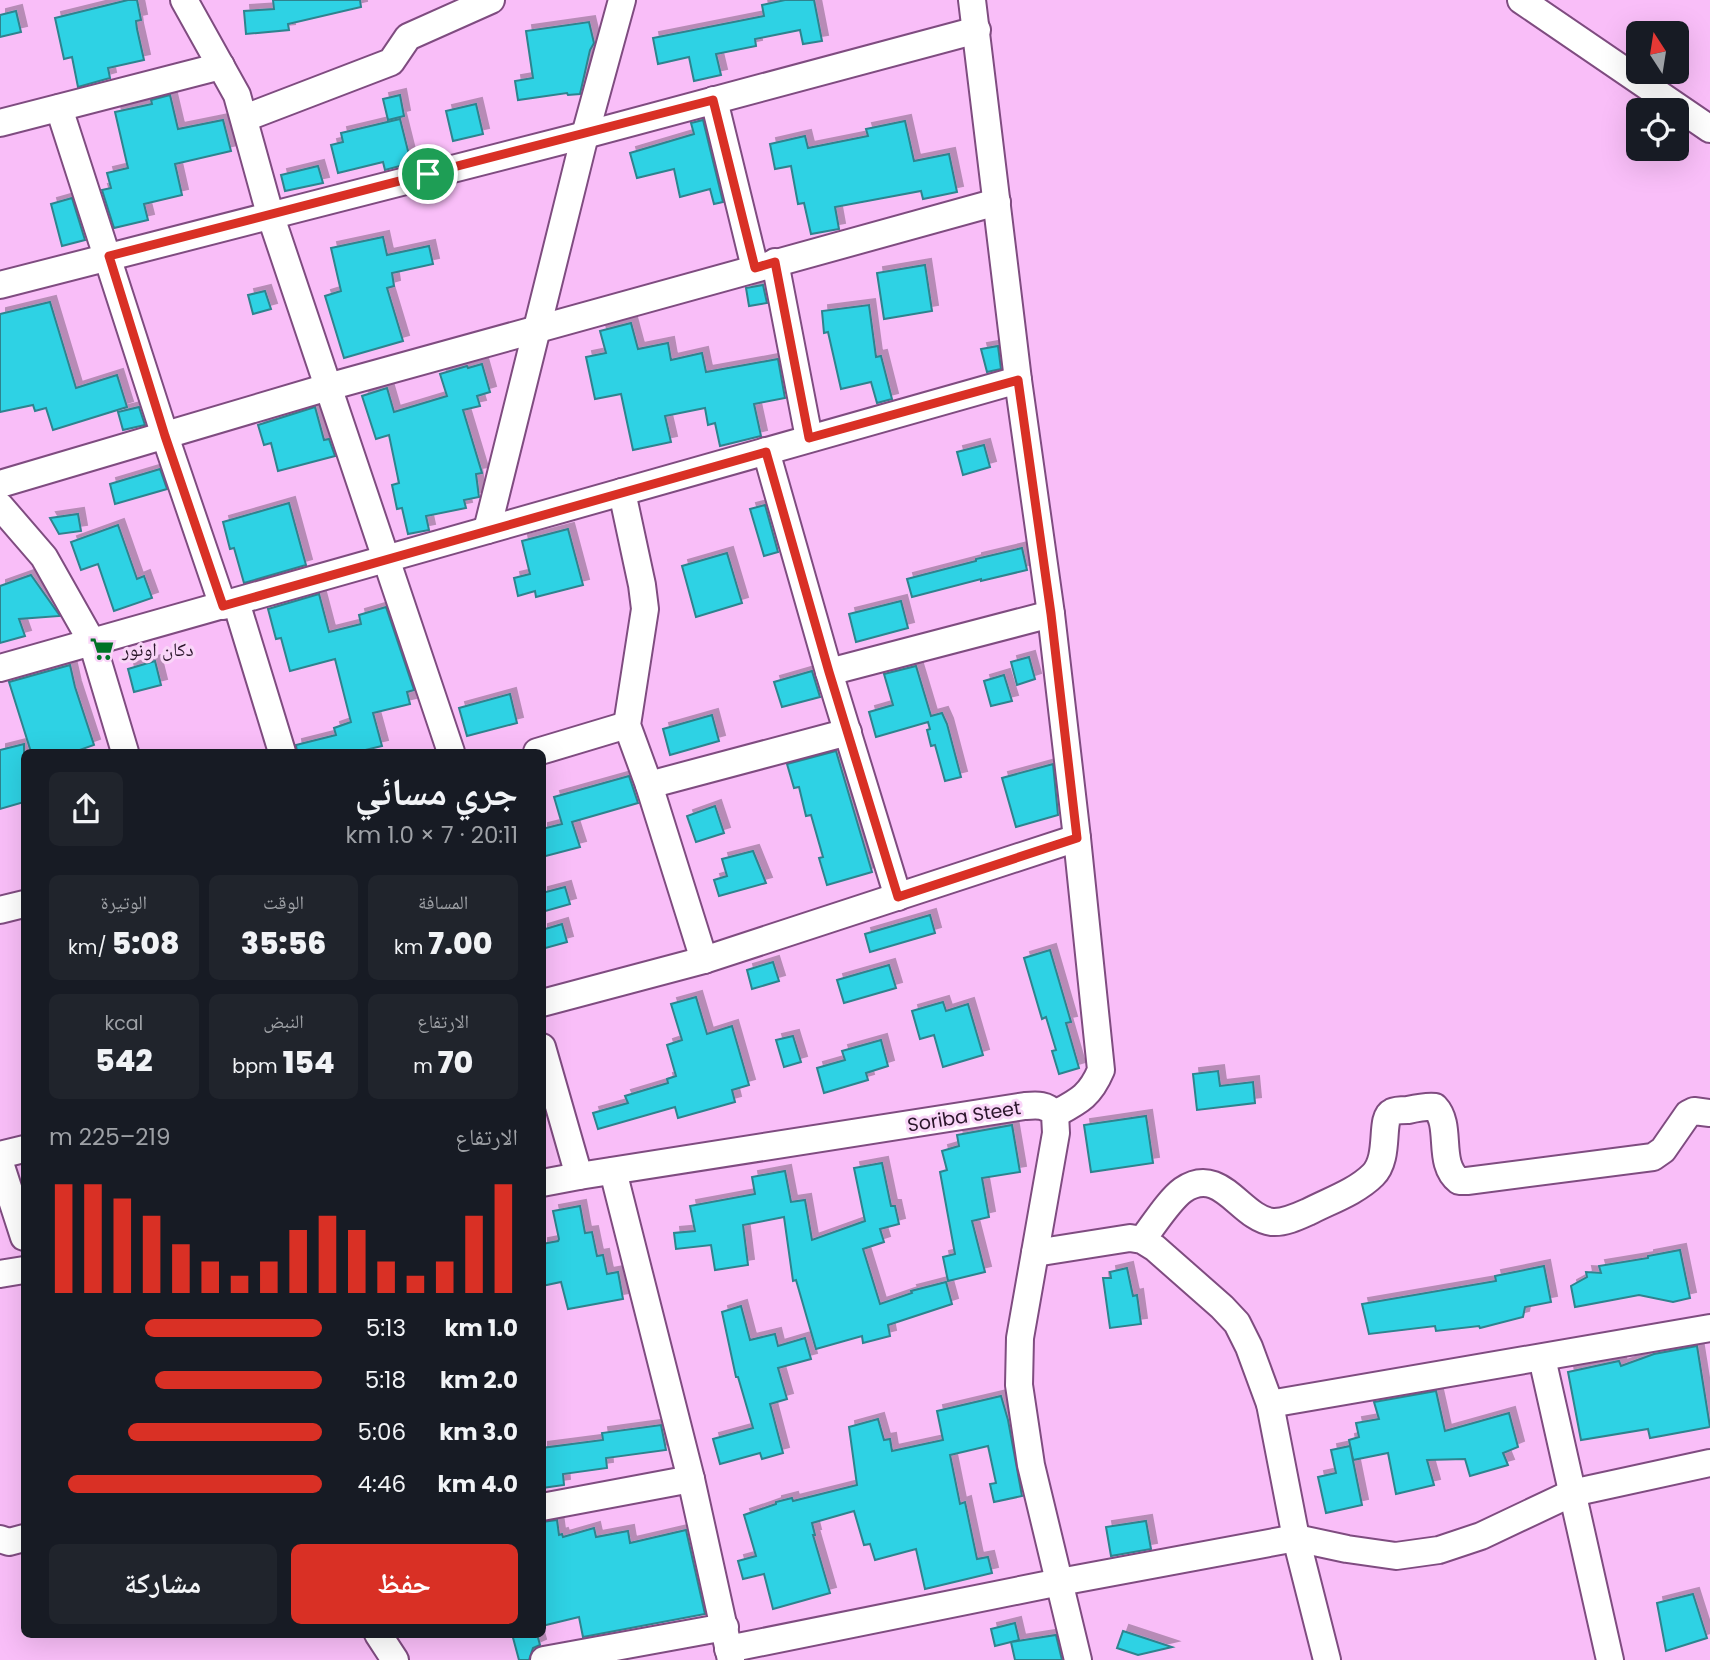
<!DOCTYPE html>
<html lang="ar">
<meta charset="utf-8">
<style>
:root{--surface:#171b24;--page:#20242c;--text:#f1f3f6;--muted:#9ea1a6;--accent:#d93025}
body{margin:0;font-family:Poppins,"Noto Naskh Arabic",sans-serif;background:var(--page);color:var(--text);direction:rtl;height:100vh;display:flex;flex-direction:column;font-size:26px;white-space:nowrap}
*{box-sizing:border-box;margin:0}
p{font-size:23px;color:var(--muted)}
.icon{flex:none;width:38px;height:38px;fill:none;stroke:currentColor;stroke-width:2;stroke-linecap:round;stroke-linejoin:round}
.map{position:relative;flex:1;overflow:hidden;direction:ltr}
.panel{position:absolute;left:21px;top:749px;width:525px;height:889px;display:flex;flex-direction:column;background:var(--surface);border-radius:10px;box-shadow:0 7px 28px #0002;direction:rtl}
.panel>*{flex:none}
.needle{width:46px;rotate:348deg}
.fabs{position:absolute;left:1626px;top:21px;display:grid;gap:14px}
.fabs a{display:grid;place-items:center;width:63px;height:63px;border-radius:10px;background:var(--surface);box-shadow:0 7px 28px #0002;font-size:35px}
.pin{position:absolute;display:grid;place-items:center;width:60px;height:60px;color:#fff;margin:-30px;border:4px solid #fff;border-radius:50%;box-shadow:0 2px 7px #0007}
.round{display:grid;place-items:center;flex:none;width:74px;height:74px;border-radius:10px;background:var(--page)}
.head{display:flex;align-items:center;justify-content:space-between;height:119px;padding:0 28px}
h1{font-size:38px;font-weight:800;line-height:52px}
.figures{display:grid;grid-template-columns:repeat(3,1fr);gap:10px;height:119px;padding:7px 28px}
.figures div{display:grid;align-content:center;border-radius:10px;background:var(--page);text-align:center}
.figures b{font-size:30px;font-weight:800}
.figures small{font-size:19px;font-weight:400}
.figures p{font-size:19px}
.chart{height:196px;padding:14px 28px}
.chart p{display:flex;justify-content:space-between}
.chart svg{width:100%;height:126px;margin-top:7px;stroke:var(--accent);stroke-width:6}
.primary-button{display:flex;gap:14px;margin-top:auto;padding:14px 28px}
.primary-button a{flex:1;height:80px;border-radius:10px;background:var(--accent);color:#fff;font-size:28px;font-weight:800;line-height:80px;text-align:center}
.primary-button a+a{background:var(--page);color:var(--text)}
ul{padding:0 28px;list-style:none;font-size:23px}
li{display:grid;grid-template-columns:112px 84px 1fr;align-items:center;height:52px}
li i{height:18px;border-radius:9px;background:var(--accent)}
.map>svg:first-child{display:block}
.building{fill:#2ed2e4;stroke:#2e838e;stroke-width:2;filter:url(#shadow)}
.lines{fill:none;stroke-linecap:round;stroke-linejoin:round}
.street-casing{stroke:#7f4c80;stroke-width:30}
.street{stroke:#fff;stroke-width:26}
.route-casing{stroke:#fff;stroke-width:14}
.route{stroke:#d93025;stroke-width:9}
.labels{text-anchor:middle;stroke-width:6;stroke-linejoin:round;paint-order:stroke}
.poi-label{font-size:19px;fill:#2b162b;stroke:#f9d5f8;text-anchor:start}
.street-label{font-size:19px;fill:#2b162b;stroke:#f9d5f8}
</style>
<div class="map">
<svg width="1710" height="1660" viewBox="0 0 1710 1660">
<defs>
<filter id="shadow"><feDropShadow dx="6" dy="-6" stdDeviation="0" flood-color="#0004"/></filter>
</defs>
<rect width="100%" height="100%" fill="#f9bef8"/>
<!-- building -->
<g class="building">
<polygon points="128,0 137,0 141,20 136,21 137,29 144,60 108,68 110,78 78,87 72,57 64,59 55,18"/>
<polygon points="273,0 360,0 361,7 288,24 289,30 246,34 244,11 274,9"/>
<polygon points="785,0 814,0 822,41 803,44 800,30 755,39 756,46 716,54 721,75 694,81 689,57 658,64 653,38 764,16 762,5"/>
<polygon points="16,11 21,32 0,37 0,15"/>
<polygon points="589,22 594,43 590,50 580,94 568,95 567,93 518,100 515,81 533,78 526,31"/>
<polygon points="170,95 178,129 223,120 231,151 175,164 182,195 144,204 148,220 114,228 102,190 111,188 107,173 128,168 115,112 152,104 151,100"/>
<polygon points="400,95 404,116 388,120 383,99"/>
<polygon points="476,104 483,134 453,141 446,111"/>
<polygon points="400,119 411,163 385,170 383,162 338,173 331,145 343,142 341,133"/>
<polygon points="703,120 723,202 714,204 710,189 680,197 674,169 637,178 630,153 694,134 691,123"/>
<polygon points="905,121 914,161 949,154 957,192 923,199 921,191 835,207 839,229 811,234 804,203 798,204 791,166 775,169 770,144 805,136 808,148 868,136 866,129"/>
<polygon points="318,166 323,183 285,191 281,175"/>
<polygon points="72,198 85,240 62,246 51,204"/>
<polygon points="383,237 387,255 429,246 433,264 392,273 394,286 387,288 403,341 344,358 325,296 341,291 331,248"/>
<polygon points="925,265 932,311 884,319 877,273"/>
<polygon points="763,285 767,303 749,306 746,288"/>
<polygon points="265,291 271,309 253,314 248,295"/>
<polygon points="50,302 76,388 117,375 127,407 53,430 46,408 35,411 33,405 0,412 0,314"/>
<polygon points="869,305 876,357 881,356 892,399 877,403 871,382 841,389 828,332 824,333 822,311"/>
<polygon points="631,323 638,349 668,343 671,360 702,353 706,372 778,359 785,398 754,404 761,436 720,446 715,423 708,425 705,408 665,416 671,442 633,450 621,394 595,399 586,357 606,353 600,331"/>
<polygon points="998,346 1001,369 987,372 981,349"/>
<polygon points="482,364 490,392 477,396 480,406 463,410 482,473 476,474 479,497 464,500 466,508 426,516 429,530 408,534 402,508 397,509 392,485 399,483 389,435 376,439 362,396 387,388 394,412 447,396 440,374 467,366 468,368"/>
<polygon points="139,407 145,425 123,430 118,412"/>
<polygon points="315,407 324,440 329,439 335,456 278,471 271,443 264,445 258,425"/>
<polygon points="984,445 990,467 963,475 957,452"/>
<polygon points="160,469 167,489 115,504 110,484"/>
<polygon points="289,503 306,565 244,583 234,548 230,549 223,522"/>
<polygon points="765,505 778,552 764,556 750,509"/>
<polygon points="78,514 81,531 59,534 50,518"/>
<polygon points="118,525 137,579 144,576 152,598 114,611 98,564 81,570 71,542"/>
<polygon points="568,529 583,585 536,597 535,591 518,596 514,578 530,574 522,541"/>
<polygon points="1022,548 1027,570 981,581 981,579 912,597 907,579 976,561 976,559"/>
<polygon points="727,553 742,603 696,617 682,566"/>
<polygon points="31,575 60,616 19,619 25,636 0,643 0,586"/>
<polygon points="319,594 329,632 361,624 359,615 386,607 414,690 407,692 410,704 373,713 382,746 357,752 297,752 296,745 336,735 334,728 351,722 335,659 290,671 281,638 276,639 268,609"/>
<polygon points="901,601 908,628 856,642 849,614"/>
<polygon points="1029,657 1035,679 1017,685 1011,662"/>
<polygon points="155,661 161,685 134,692 128,669"/>
<polygon points="70,665 75,687 94,745 74,752 31,752 9,682"/>
<polygon points="916,666 931,716 942,713 947,724 961,777 945,781 935,745 931,746 927,730 930,729 928,722 876,737 869,712 893,705 884,674"/>
<polygon points="812,671 820,697 782,707 774,682"/>
<polygon points="1004,675 1012,701 991,706 984,681"/>
<polygon points="510,694 517,723 467,736 459,708"/>
<polygon points="712,715 719,741 670,755 663,729"/>
<polygon points="24,744 24,802 0,809 0,750"/>
<polygon points="836,751 872,872 827,885 819,858 823,857 811,815 806,816 799,787 794,788 787,764"/>
<polygon points="1053,764 1058,815 1016,827 1002,778"/>
<polygon points="629,776 638,803 572,822 580,847 542,857 542,829 562,824 554,797"/>
<polygon points="715,806 724,833 696,842 687,816"/>
<polygon points="753,851 766,883 719,896 714,880 727,876 722,859"/>
<polygon points="565,887 570,904 542,912 542,893"/>
<polygon points="930,915 935,933 870,952 865,934"/>
<polygon points="562,924 567,942 542,949 542,930"/>
<polygon points="1050,950 1071,1022 1066,1023 1079,1068 1059,1074 1052,1051 1056,1050 1046,1017 1042,1019 1024,958"/>
<polygon points="773,962 779,981 752,989 747,970"/>
<polygon points="889,965 896,988 844,1003 837,980"/>
<polygon points="696,997 707,1034 732,1026 749,1085 732,1090 735,1102 678,1118 675,1107 598,1129 593,1113 628,1103 625,1096 668,1083 667,1079 676,1076 667,1045 682,1040 671,1004"/>
<polygon points="943,1002 946,1011 968,1004 983,1055 943,1067 934,1035 920,1039 912,1011"/>
<polygon points="793,1036 801,1062 784,1067 776,1040"/>
<polygon points="881,1040 888,1066 866,1073 868,1080 824,1093 817,1068 845,1060 842,1051"/>
<polygon points="1218,1071 1220,1086 1253,1082 1255,1103 1197,1110 1193,1074"/>
<polygon points="1146,1116 1153,1163 1091,1172 1084,1125"/>
<polygon points="1012,1125 1020,1172 982,1178 989,1217 972,1221 985,1272 948,1281 943,1257 955,1254 940,1172 947,1170 942,1151 959,1146 957,1135"/>
<polygon points="882,1163 891,1206 895,1206 899,1224 880,1229 884,1242 863,1249 880,1304 912,1293 911,1291 946,1282 952,1304 888,1325 890,1336 863,1343 862,1336 816,1349 796,1280 793,1281 784,1217 743,1225 748,1265 715,1270 711,1245 676,1249 674,1233 695,1231 690,1206 755,1194 752,1177 785,1171 791,1202 805,1200 812,1240 865,1221 854,1168"/>
<polygon points="580,1206 585,1233 592,1232 597,1256 603,1255 607,1274 618,1272 623,1299 568,1309 561,1282 542,1286 542,1244 558,1241 559,1239 553,1211"/>
<polygon points="1680,1250 1690,1298 1673,1302 1639,1295 1575,1307 1571,1286 1587,1277 1586,1272 1601,1273 1599,1266 1648,1258 1648,1256"/>
<polygon points="1544,1266 1551,1302 1525,1307 1523,1317 1480,1328 1479,1326 1436,1331 1435,1326 1369,1334 1362,1304 1496,1281 1495,1276"/>
<polygon points="1127,1268 1133,1296 1137,1295 1141,1324 1110,1328 1103,1278 1111,1278 1110,1272"/>
<polygon points="741,1306 750,1340 775,1334 778,1346 805,1338 811,1359 778,1368 787,1399 770,1404 783,1453 762,1459 760,1453 720,1464 713,1439 753,1428 738,1377 736,1377 722,1312"/>
<polygon points="1697,1346 1710,1427 1650,1438 1648,1429 1581,1440 1568,1372 1619,1361 1621,1366 1654,1354"/>
<polygon points="1436,1391 1445,1431 1509,1413 1518,1447 1503,1453 1508,1465 1470,1476 1465,1459 1427,1460 1434,1485 1396,1494 1388,1453 1353,1460 1349,1440 1359,1437 1356,1423 1379,1419 1374,1402"/>
<polygon points="1001,1396 1008,1420 1022,1496 994,1502 990,1484 996,1483 988,1446 950,1455 960,1504 965,1502 977,1559 988,1557 992,1573 925,1589 916,1549 875,1560 870,1544 864,1545 854,1511 812,1523 815,1535 813,1535 830,1593 773,1609 764,1574 743,1579 738,1561 756,1556 744,1515 776,1504 776,1502 792,1498 793,1501 857,1485 849,1427 878,1419 884,1440 890,1439 892,1451 943,1440 937,1411"/>
<polygon points="661,1425 666,1450 606,1458 607,1468 563,1474 564,1485 542,1488 542,1448 603,1440 602,1433"/>
<polygon points="1350,1446 1362,1505 1326,1513 1318,1477 1336,1473 1331,1450"/>
<polygon points="557,1520 559,1535 562,1534 563,1537 594,1528 596,1537 628,1531 630,1543 686,1530 705,1614 583,1637 579,1617 542,1626 542,1522"/>
<polygon points="1146,1521 1151,1549 1111,1556 1106,1527"/>
<polygon points="1693,1594 1707,1638 1666,1651 1657,1603"/>
<polygon points="1015,1623 1019,1640 995,1646 991,1629"/>
<polygon points="1123,1631 1172,1647 1138,1655 1117,1648"/>
<polygon points="512,1634 537,1634 540,1645 533,1648 529,1660 519,1660"/>
<polygon points="1056,1635 1062,1660 1015,1660 1011,1642"/>
</g>
<g class="lines">
<!-- street casing -->
<g class="street-casing">
<g id="street">
<polyline points="184,0 237,95 270,214 451,752"/>
<path d="M972,0L1018,380L1051,614L1077,838L1101,1070C1090,1096 1079,1101 1055,1114"/>
<polyline points="1521,0 1710,129"/>
<polyline points="714,100 755,268"/>
<polyline points="59,108 165,436 223,606"/>
<polyline points="245,118 391,62 408,37 491,0"/>
<polyline points="0,123 221,66"/>
<polyline points="775,262 809,438"/>
<polyline points="0,285 585,135 977,30"/>
<polyline points="766,451 829,672 898,897"/>
<polyline points="0,484 328,387 997,202"/>
<polyline points="622,492 642,585 645,609 627,725 649,785 704,960"/>
<polyline points="0,506 44,557 92,642 125,752"/>
<polyline points="487,530 585,135 622,0"/>
<polyline points="236,602 282,752"/>
<polyline points="0,668 1018,380"/>
<polyline points="829,672 1051,614"/>
<polyline points="537,752 627,725"/>
<polyline points="649,785 848,732"/>
<polyline points="0,910 24,904"/>
<polyline points="542,1003 704,960 1077,838"/>
<path d="M542,1047L579,1176L1025,1106C1037,1105 1046,1104 1055,1114L1056,1133L1020,1338L1019,1385L1031,1465L1078,1660"/>
<polyline points="0,1155 24,1149"/>
<polyline points="0,1163 24,1237"/>
<polyline points="613,1171 691,1479 731,1660"/>
<polyline points="542,1183 579,1176"/>
<path d="M1142,1240C1153,1226 1169,1200 1183,1190C1221,1164 1240,1218 1272,1222C1284,1223 1297,1217 1308,1212C1329,1201 1356,1192 1373,1175C1391,1157 1379,1118 1392,1112C1396,1110 1404,1110 1408,1110C1417,1108 1426,1106 1435,1107C1453,1126 1436,1163 1459,1181H1467L1653,1157L1663,1150L1688,1114L1694,1111L1710,1113"/>
<polyline points="1035,1253 1130,1238 1142,1240 1155,1248 1222,1307 1237,1323 1249,1347 1270,1404 1296,1538 1327,1660"/>
<polyline points="0,1274 24,1270"/>
<polyline points="1542,1358 1610,1660"/>
<polyline points="1270,1404 1710,1328"/>
<polyline points="542,1507 691,1479"/>
<polyline points="0,1539 9,1542 24,1538"/>
<polyline points="378,1634 395,1660"/>
<polyline points="728,1649 1060,1582 1296,1538 1347,1549 1396,1556 1439,1550 1481,1536 1572,1493 1710,1463"/>
<polyline points="544,1660 725,1627"/>
</g>
</g>
<!-- street -->
<use href="#street" class="street"/>
</g>
<g class="lines">
<!-- route casing -->
<g class="route-casing">
<polygon id="route" points="713,100 755,268 775,262 809,438 1018,380 1051,614 1077,838 898,897 829,672 766,452 223,606 165,436 109,256"/>
</g>
<!-- route -->
<use href="#route" class="route"/>
</g>
<!-- icons -->
<defs>
<g id="supermarket-bare" transform="scale(1.89)"><path d="M-6-5.5h2.5l.6 2H6L4.5 2H-2.5L-4.4-4H-6ZM-1.5 3.2a1.3 1.3 0 1 0 .1 0ZM3 3.2a1.3 1.3 0 1 0 .1 0Z" fill="#017326" stroke="#f9d5f8" stroke-width="2.5" paint-order="stroke"/></g>
</defs>
<g fill-rule="evenodd">
<use href="#supermarket-bare" x="102" y="649"/>
</g>
<g class="labels">
<!-- poi labels -->
<g class="poi-label">
<text x="122" y="656">دكان اونور</text>
</g>
<!-- street labels -->
<g class="street-label">
<text transform="translate(964 1116) rotate(-9)" y="7">Soriba Steet</text>
</g>
</g>
</svg>
<div class="fabs">
<a><svg class="needle" viewBox="-14 -14 28 28"><path d="M0-13l5 13h-10z" fill="#e53935"/><path d="M0 13l5-13h-10z" fill="#9ea1a6"/></svg></a>
<a><svg class="icon" aria-label="locate" viewBox="0 0 24 24"><circle cx="12" cy="12" r="6"/><path d="M12 2v4M12 18v4M2 12h4M18 12h4"/></svg></a>
</div>
<div class="pin" style="left:428px;top:174px;background:#1e9e55"><svg class="icon" aria-label="arrive" viewBox="0 0 24 24"><path d="M6 21V4h12l-3 4 3 4H6"/></svg></div>
<section class="panel">
<div class="head"><div><h1>جري مسائي</h1><p>20:11 · 7 × 1.0 km</p></div><a class="round"><svg class="icon" aria-label="share" viewBox="0 0 24 24"><path d="M12 15V3M7 8l5-5 5 5M5 13v7h14v-7"/></svg></a></div>
<div class="figures">
<div><p>المسافة</p><b>7.00<small> km</small></b></div>
<div><p>الوقت</p><b>35:56</b></div>
<div><p>الوتيرة</p><b>5:08<small> /km</small></b></div>
</div>
<div class="figures">
<div><p>الارتفاع</p><b>70<small> m</small></b></div>
<div><p>النبض</p><b>154<small> bpm</small></b></div>
<div><p>kcal</p><b>542</b></div>
</div>
<div class="chart"><p><span>الارتفاع</span>219–225 m</p>
<svg viewBox="0 0 160 44" preserveAspectRatio="none"><path d="M5 44V6M15 44V6M25 44V11M35 44V17M45 44V27M55 44V33M65 44V38M75 44V33M85 44V22M95 44V17M105 44V22M115 44V33M125 44V38M135 44V33M145 44V17M155 44V6"/></svg>
</div>
<ul>
<li><b>1.0 km</b>5:13<i style="width:65%"></i></li>
<li><b>2.0 km</b>5:18<i style="width:61%"></i></li>
<li><b>3.0 km</b>5:06<i style="width:71%"></i></li>
<li><b>4.0 km</b>4:46<i style="width:93%"></i></li>
</ul>
<div class="primary-button"><a>حفظ</a><a>مشاركة</a></div>
</section>
</div>
